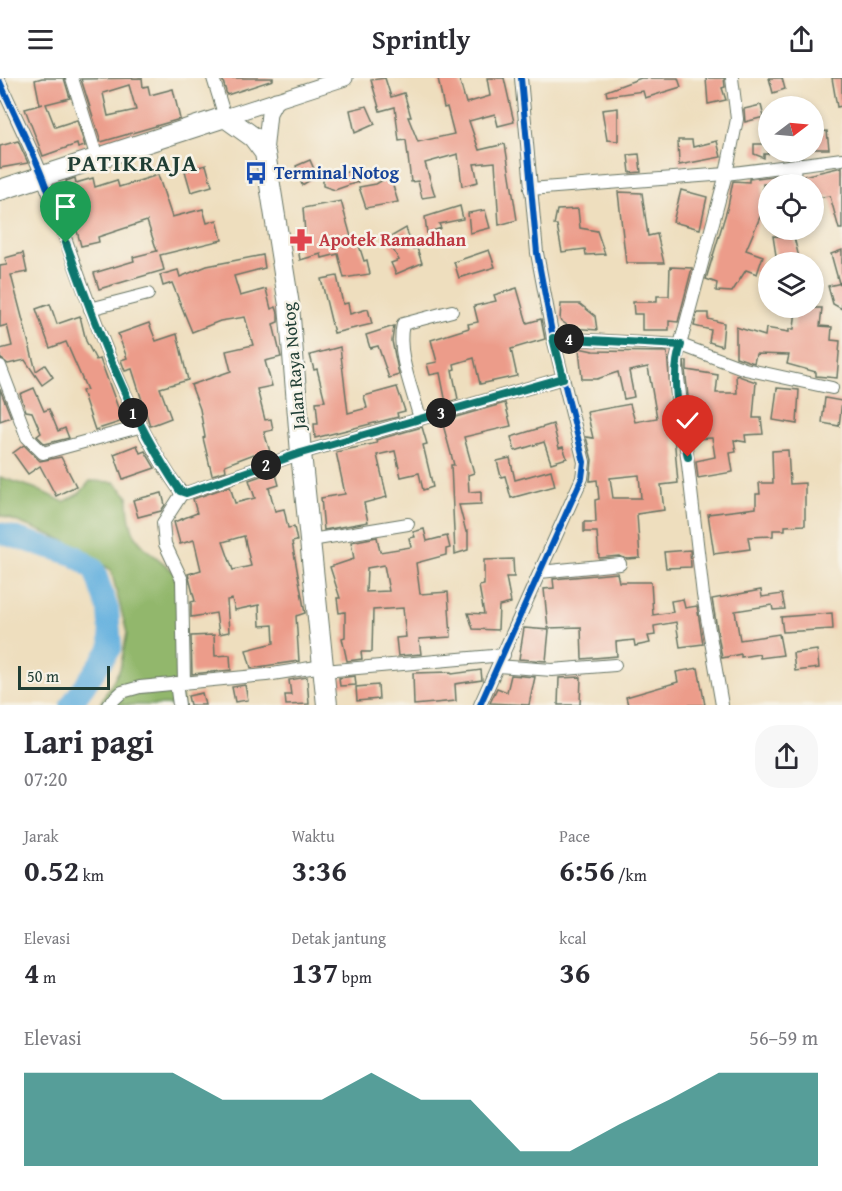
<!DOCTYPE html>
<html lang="id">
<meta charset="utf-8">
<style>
:root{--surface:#fff;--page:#f7f7f7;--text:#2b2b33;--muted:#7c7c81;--accent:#0f766e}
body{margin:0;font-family:"Gentium Book Plus",serif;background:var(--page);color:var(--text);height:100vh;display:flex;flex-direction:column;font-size:22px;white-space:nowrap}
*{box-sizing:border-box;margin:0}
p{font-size:20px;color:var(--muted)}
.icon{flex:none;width:33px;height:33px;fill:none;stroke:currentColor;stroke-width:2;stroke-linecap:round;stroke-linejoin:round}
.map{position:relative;height:627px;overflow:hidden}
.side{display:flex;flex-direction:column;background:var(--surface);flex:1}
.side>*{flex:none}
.needle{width:39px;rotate:74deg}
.buttons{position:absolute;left:758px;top:18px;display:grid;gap:12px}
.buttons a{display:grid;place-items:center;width:66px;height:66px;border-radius:50%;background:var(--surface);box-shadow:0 3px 9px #0003;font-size:30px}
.scale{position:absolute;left:18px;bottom:15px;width:92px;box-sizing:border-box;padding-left:6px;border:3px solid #1f3d34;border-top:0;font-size:16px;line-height:21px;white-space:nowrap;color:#1f3d34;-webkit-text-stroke:4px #f7f3e8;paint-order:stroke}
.pin{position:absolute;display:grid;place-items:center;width:51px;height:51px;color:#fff;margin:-62px -26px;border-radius:50% 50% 50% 0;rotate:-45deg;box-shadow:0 0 6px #0007}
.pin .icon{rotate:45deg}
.km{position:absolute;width:30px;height:30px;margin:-15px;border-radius:50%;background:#222;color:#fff;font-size:16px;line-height:30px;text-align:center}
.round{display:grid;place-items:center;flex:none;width:63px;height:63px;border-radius:24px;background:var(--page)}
.summary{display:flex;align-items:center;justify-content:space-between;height:102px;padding:0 24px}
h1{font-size:33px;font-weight:800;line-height:45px}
.stats{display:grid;grid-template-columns:repeat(3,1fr);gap:9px;height:102px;padding:6px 24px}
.stats div{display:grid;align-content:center}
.stats b{font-size:30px;font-weight:800}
.stats small{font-size:16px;font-weight:400}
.stats p{font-size:16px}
.chart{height:168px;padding:12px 24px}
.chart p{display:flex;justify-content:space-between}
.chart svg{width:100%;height:108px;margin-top:6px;fill:var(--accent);opacity:.7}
header{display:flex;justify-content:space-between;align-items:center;height:78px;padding:0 24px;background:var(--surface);font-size:27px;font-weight:800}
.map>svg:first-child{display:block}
.forest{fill:#92b76c;stroke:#587a50;stroke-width:1.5}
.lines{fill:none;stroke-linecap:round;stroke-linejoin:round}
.river{stroke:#67b2df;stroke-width:22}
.building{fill:#ec9c8a;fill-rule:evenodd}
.minor-casing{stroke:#677564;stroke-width:14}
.tertiary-casing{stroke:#677564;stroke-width:17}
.trunk-casing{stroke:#677564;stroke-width:22}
.minor{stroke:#fff;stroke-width:12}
.tertiary{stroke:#fff;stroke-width:15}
.trunk{stroke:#fff;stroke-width:20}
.cycleway-casing{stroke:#f7f3e8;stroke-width:10}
.cycleway{stroke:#0057b8;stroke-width:6}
.route-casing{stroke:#fff;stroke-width:12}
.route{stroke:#0f766e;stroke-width:8}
.labels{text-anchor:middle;stroke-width:5;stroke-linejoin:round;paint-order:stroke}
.transit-label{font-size:18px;font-weight:bold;fill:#164399;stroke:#f7f3e8;text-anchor:start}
.health-label{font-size:18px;font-weight:bold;fill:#be3a42;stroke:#f7f3e8;text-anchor:start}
.street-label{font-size:18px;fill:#1f3d34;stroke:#f7f3e8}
.district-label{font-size:24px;font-weight:bold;letter-spacing:1.5px;fill:#1f3d34;stroke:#f7f3e8}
</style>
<header><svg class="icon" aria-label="menu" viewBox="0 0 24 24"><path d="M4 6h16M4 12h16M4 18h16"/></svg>Sprintly<svg class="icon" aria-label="share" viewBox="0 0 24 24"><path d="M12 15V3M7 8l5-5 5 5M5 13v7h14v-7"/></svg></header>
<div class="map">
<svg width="842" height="627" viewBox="0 0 842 627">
<rect width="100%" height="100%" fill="#f7f3e8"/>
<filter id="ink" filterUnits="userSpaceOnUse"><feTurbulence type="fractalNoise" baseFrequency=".0167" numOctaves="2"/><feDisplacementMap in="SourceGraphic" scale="12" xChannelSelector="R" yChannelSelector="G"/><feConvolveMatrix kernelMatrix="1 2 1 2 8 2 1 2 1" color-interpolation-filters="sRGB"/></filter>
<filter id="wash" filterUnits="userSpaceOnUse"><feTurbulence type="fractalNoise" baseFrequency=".008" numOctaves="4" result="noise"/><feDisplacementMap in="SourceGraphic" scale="24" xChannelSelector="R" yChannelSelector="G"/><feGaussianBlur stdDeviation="1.35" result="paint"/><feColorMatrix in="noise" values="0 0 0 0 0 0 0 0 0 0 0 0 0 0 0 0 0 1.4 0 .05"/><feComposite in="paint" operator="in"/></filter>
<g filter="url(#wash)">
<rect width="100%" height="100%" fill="#eedebe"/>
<!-- forest -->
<path class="forest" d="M0,399L34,410L64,424L80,415L90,403L114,404L128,418C127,472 150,468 182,502L184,605L140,610V616L181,615L183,627H99L120,591L127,555L111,492L63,462L0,437Z"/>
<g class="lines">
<!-- river -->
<polyline class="river" points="0,455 74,477 94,491 108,532 111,570 71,627"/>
</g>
<g id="blocks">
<!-- building -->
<g class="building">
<polygon points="42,0 64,0 70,20 46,26 55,49 77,42 85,68 78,70 77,66 43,78 25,31 43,26 40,27 35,2"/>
<path d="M142,0L143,9L148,8L150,17L173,11L180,41L101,64L81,1ZM129,7L136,32L108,38L103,15Z"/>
<polygon points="222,0 273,0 273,2 227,17"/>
<polygon points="385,0 391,19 404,15 411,39 408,39 418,64 454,56 447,29 444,30 438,0 459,0 466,25 490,18 487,0 504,0 514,44 498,48 495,36 469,43 479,72 505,66 517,142 499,147 495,84 474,86 478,104 462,108 458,76 425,85 435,118 422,120 418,103 411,104 406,62 399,63 395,29 380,33 371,2"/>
<polygon points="641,0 678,0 681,9 645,20 643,13 607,18 606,13"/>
<polygon points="706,0 724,0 725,9 722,10 726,22 708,26"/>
<polygon points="769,0 782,0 785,11 773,15"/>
<polygon points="832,0 842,0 842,28 837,29"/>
<polygon points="761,27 764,39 745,44 744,31"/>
<polygon points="367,28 375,46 355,55 350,32"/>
<polygon points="618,30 618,63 607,62 602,32"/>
<polygon points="827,53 829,71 813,71 813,55"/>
<polygon points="678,62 692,62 693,69 717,63 721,79 679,87"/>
<polygon points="18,63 28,85 0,90 0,68"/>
<polygon points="754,66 768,66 768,76 764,76 764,80 754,76"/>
<polygon points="639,76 641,94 630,95 628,77"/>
<polygon points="310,82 317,98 302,107 296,88"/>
<polygon points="206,87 212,108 191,114 185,93"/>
<polygon points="842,89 842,151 839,151 830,118 813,120 813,106 803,106 803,98"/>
<polygon points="355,92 358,104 335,112 323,108 323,100"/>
<polygon points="158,97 172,139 203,131 207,145 217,142 222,162 160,177 164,192 99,211 94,195 134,183 133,179 157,173 147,143 98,159 99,164 81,168 76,149 70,150 55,110 67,107 66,103 75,100 76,105 93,100 95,109 117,102 119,109"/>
<polygon points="781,97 781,101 786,100 787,106 763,106 763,132 746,172 763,178 757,196 746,192 732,214 716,213 717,205 706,201 728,128 733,103 749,104 749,101"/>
<polygon points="390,98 398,124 366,130 359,109 376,106"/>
<polygon points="681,112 707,119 700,151 673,144"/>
<polygon points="618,114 642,115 648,158 657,156 664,185 626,185"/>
<polygon points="341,123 351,159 356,158 364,183 367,182 370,196 344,200 338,176 322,180 321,176 300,182 296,158 305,155 303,130"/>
<polygon points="460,128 463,141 439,146 441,150 427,155 425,139"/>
<polygon points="578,131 580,150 597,153 605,176 586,177 585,171 562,174 557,147 554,147 557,132"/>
<polygon points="485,132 490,150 470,155 468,135"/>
<polygon points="406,150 413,171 417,170 422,185 396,196 391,185 399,182 387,161"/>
<polygon points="773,158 794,159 800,184 777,184"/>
<polygon points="489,172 495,189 459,200 454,184"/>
<polygon points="842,172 842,204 839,205 831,176"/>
<polygon points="23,175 27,194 11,197 36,293 45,287 53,299 42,307 25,282 8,286 0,280 0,271 12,268 7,247 0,249 0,188 7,187 5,180"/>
<polygon points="263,177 265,190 234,198 240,218 266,211 271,231 276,229 278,235 278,244 273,246 281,279 265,283 272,308 257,311 265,342 271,341 273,352 264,354 271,377 256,382 254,376 225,387 226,393 212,397 203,360 205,359 200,331 191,307 231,293 226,273 253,267 245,239 220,243 192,254 172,205 163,208 160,197 178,192 180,199 207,188"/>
<polygon points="670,189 692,190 678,244 669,243 669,252 642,252 642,236 634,236 633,224 657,224 657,218 669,218"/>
<polygon points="337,198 343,226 348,225 350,236 368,231 372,246 334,255 321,201"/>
<polygon points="842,205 842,231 833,226 828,208"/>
<polygon points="517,210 527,245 541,241 545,261 511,271 517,298 480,306 474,280 454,286 455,291 452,292 458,321 446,325 440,295 430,297 427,286 437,284 431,262 469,250 468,246 478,244 474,228 496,223 494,217"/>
<polygon points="50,226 57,246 80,238 86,263 96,282 100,281 123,343 95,352 82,313 87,312 66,264 50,270 36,231"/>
<polygon points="561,226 580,226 595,238 597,252 571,250 560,242"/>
<polygon points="796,230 822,230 820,248 832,249 831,262 840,263 837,300 816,298 816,294 787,286 789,277 756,276 754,285 736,279 736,249 765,258 766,250 789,254 789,251 794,251"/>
<polygon points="697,235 708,235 708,241 724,245 722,268 709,264 711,252 694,248"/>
<polygon points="149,245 156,263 177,256 188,302 160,310 171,340 150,348 132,291 125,293 121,282 127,280 118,256"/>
<polygon points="394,248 392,263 399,297 389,300 378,268 370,270 366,257"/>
<polygon points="340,269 348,335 367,330 364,318 397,309 405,333 397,335 398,339 315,360 314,346 318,346 316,324 325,323 317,291 314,292 310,277"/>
<path d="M579,270L593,273L667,274L678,405L661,407L664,432L637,436L640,480L627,481L619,478L599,480L597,454H584V444H596L595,422L599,421L597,402L590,403L592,382L586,359L593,360L587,334L630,326L635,344L657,340L648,289L629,293L634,319L624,321L618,294L597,301H582ZM639,397L641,420H613L610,400Z"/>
<polygon points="684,283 687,283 687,292 718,297 716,315 737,315 736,297 756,304 753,340 761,340 763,356 745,357 746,364 734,362 736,374 730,375 733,394 698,400 696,383 715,379 712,360 693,361"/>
<polygon points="34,310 44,333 49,331 58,353 65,350 69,360 45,366 37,358 41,355 32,334 26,333 20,316"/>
<polygon points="777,310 799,312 797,346 773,342"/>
<polygon points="0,311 11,339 0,343"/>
<polygon points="825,320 842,323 839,348 822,345"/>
<polygon points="505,325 511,348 464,359 474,395 468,397 469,414 481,413 481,426 459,427 466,454 468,453 468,472 455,476 451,387 454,387 442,343"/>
<polygon points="553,346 559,370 563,369 567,380 551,385 544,364 515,373 511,359"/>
<polygon points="422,349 427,366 423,367 433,409 423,412 419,395 401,399 395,373 377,377 387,419 364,425 368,444 324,452 321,420 345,416 336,374 377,365 376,362"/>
<polygon points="24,367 40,383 61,379 76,408 56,418 40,388 28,396 13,375"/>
<polygon points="137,367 140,375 145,373 155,390 123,401 114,376"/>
<polygon points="788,372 790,406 805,405 805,447 785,448 785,452 773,452 773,458 748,459 750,471 714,476 708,436 756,430 756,416 760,416 759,405 773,405 772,373"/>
<polygon points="510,380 515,402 551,392 555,408 511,420 505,398 501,399 497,383"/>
<path d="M275,393L279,407L269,410L275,433L284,431L288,450L294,449L297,463L292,464L305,535L296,538L299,583L251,590L246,572L274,565L273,547L260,548L259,527L235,532L232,521L227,522L229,554L219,556L216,535L191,539V524L195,523L188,496L201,492L194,462L180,466L174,444L197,435L193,421L230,408L235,425L255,420L249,402ZM244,458L251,488L233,492L223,464Z"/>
<polygon points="162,415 165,427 161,433 138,439 133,422"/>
<path d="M424,451L427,463L447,458L450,470L446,471V477L416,485L420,516L448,514L451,559L419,561L421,576L398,578L396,560L406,559L403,530L373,532L372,574H361L362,581L347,583L342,560L345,559V534L339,535L337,520H340L330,489L354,481L351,464L377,459L380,474L411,469L409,460L415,459L413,454ZM384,487L389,513L366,514L367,490Z"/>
<polygon points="690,472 691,489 666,490 664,474"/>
<polygon points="513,481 514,499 506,499 511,525 499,528 498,552 473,551 468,535 484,536 479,508 484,507 484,482"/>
<polygon points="617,495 619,504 651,504 653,537 673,534 671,523 683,521 685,530 697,528 703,566 680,569 676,544 654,548 655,557 648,558 650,565 635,568 634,562 616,564 617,578 582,581 581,549 548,550 544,511 554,510 553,501"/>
<polygon points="761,512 762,519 782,516 785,531 773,532 772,527 735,533 740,562 779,556 783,577 760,580 759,576 741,579 741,576 722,580 712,521"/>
<polygon points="832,535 833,551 783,554 781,539"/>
<polygon points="524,550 549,552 546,583 519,581"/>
<polygon points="214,557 215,578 230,577 231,592 192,596 191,558"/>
<polygon points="817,572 819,590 795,593 793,575"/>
<polygon points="698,590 705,627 628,627 626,619 678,604 676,594"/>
<polygon points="481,592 482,602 455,606 456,623 414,627 413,595 451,594 452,596"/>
<polygon points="511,597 535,599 529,627 490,625 497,610 507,614"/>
<polygon points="355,598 356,607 340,608 339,600"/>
<polygon points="307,599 309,626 286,627 285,617 291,617 289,602"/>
<polygon points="581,599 580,627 558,627 559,600"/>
<polygon points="245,607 248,622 235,624 232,609"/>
<polygon points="378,607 379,621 357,623 356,609"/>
<polygon points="202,615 205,627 190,627 188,618"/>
</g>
</g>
</g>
<g filter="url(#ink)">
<use href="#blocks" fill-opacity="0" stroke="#677564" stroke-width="1.5"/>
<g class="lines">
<!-- minor casing -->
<g class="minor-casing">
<g id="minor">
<polyline points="72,0 97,80"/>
<polyline points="213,0 225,39"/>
<path d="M0,4C14,36 30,67 43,100C84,206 114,319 180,413L186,415L301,375L563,300"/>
<polyline points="794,88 795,106"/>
<polyline points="530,111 726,96 842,81"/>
<polyline points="90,231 148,216"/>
<polyline points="553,260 681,267 745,291 832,310"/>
<polyline points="0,288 27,359 43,375 139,349"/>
<path d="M420,341C413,313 396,275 403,246L452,233"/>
<polyline points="183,414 163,445 165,466 182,502 184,605"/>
<polyline points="311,462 408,446"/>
<polyline points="540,494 620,486"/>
<polyline points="498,588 552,592 615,587"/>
<polyline points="324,593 504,577"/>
<polyline points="176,605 179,627"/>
<polyline points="108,627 122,614 140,609 266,597 323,588"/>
<polyline points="480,627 582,400 584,384 553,260 537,175 521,0"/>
<polyline points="722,627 703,517 676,282 726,96 737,41 732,0"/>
</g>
</g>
<!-- tertiary casing -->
<g class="tertiary-casing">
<g id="tertiary">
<polyline points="225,39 345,0"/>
<polyline points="265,75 269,35 276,22"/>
</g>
</g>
<!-- trunk casing -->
<g class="trunk-casing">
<polyline id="trunk" points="0,112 225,39 253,59 265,75 289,227 301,375 327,627"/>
</g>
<!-- minor -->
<use href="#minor" class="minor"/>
<!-- tertiary -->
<use href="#tertiary" class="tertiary"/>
<!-- trunk -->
<use href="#trunk" class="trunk"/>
<!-- cycleway casing -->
<g class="cycleway-casing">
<g id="cycleway">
<path d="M0,4C14,36 30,67 43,100C84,206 114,319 180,413L186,415L301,375L563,300"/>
<polyline points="480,627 582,400 584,384 553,260 537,175 521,0"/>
</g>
</g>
<!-- cycleway -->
<use href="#cycleway" class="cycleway"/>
</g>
</g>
<g class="lines" filter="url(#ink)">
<!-- route casing -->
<g class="route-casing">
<path id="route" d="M66,165C97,251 128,337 180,413L186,415L301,375L563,300L553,260L681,267C669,301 681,345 688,379"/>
</g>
<!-- route -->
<use href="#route" class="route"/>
</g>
<!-- icons -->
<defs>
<g id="bus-bare" transform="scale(1.8)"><path d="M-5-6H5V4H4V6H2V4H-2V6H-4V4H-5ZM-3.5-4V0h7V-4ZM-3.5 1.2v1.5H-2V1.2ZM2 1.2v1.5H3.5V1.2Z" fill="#1a4fb4" stroke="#f7f3e8" stroke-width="2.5" paint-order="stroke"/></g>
<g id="pharmacy-bare" transform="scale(1.8)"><path d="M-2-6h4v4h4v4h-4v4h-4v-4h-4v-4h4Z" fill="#e0444e" stroke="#f7f3e8" stroke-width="2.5" paint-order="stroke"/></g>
</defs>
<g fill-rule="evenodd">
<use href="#bus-bare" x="256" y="95"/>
<use href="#pharmacy-bare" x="301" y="162"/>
</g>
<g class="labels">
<!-- transit labels -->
<g class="transit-label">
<text x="274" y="101">Terminal Notog</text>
</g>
<!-- health labels -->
<g class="health-label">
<text x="319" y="168">Apotek Ramadhan</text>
</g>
<!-- street labels -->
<g class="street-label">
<text transform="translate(294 288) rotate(-95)" y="6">Jalan Raya Notog</text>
</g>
<!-- district labels -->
<g class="district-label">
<text x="133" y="93">PATIKRAJA</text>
</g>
</g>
</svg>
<div class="buttons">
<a><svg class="needle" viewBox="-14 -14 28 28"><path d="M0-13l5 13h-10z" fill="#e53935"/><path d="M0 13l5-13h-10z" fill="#7c7c81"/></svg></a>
<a><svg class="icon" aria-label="locate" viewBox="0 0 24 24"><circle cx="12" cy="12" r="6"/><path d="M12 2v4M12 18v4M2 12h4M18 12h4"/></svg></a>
<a><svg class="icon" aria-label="layers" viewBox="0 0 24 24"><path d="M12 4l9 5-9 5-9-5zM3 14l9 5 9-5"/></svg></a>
</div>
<div class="scale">50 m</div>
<div class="pin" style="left:66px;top:165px;background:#1e9e55"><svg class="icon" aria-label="arrive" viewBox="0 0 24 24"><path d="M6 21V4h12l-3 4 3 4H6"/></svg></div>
<div class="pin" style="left:688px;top:379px;background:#d93025"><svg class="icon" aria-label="check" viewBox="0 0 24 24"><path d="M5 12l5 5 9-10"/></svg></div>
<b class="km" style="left:133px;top:335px">1</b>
<b class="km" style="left:266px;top:387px">2</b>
<b class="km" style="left:441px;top:335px">3</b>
<b class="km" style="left:569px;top:261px">4</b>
</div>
<section class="side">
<div class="summary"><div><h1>Lari pagi</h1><p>07:20</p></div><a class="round"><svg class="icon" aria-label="share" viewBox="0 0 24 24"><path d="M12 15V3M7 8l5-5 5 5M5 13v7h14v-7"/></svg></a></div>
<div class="stats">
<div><p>Jarak</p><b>0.52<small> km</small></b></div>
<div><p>Waktu</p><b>3:36</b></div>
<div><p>Pace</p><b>6:56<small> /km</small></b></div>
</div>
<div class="stats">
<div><p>Elevasi</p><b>4<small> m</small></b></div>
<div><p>Detak jantung</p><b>137<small> bpm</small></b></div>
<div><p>kcal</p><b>36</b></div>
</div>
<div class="chart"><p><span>Elevasi</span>56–59 m</p>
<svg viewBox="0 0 160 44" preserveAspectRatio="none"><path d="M0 44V6L10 6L20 6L30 6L40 17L50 17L60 17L70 6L80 17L90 17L100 38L110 38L120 27L130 17L140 6L150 6L160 6V44z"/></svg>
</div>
</section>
